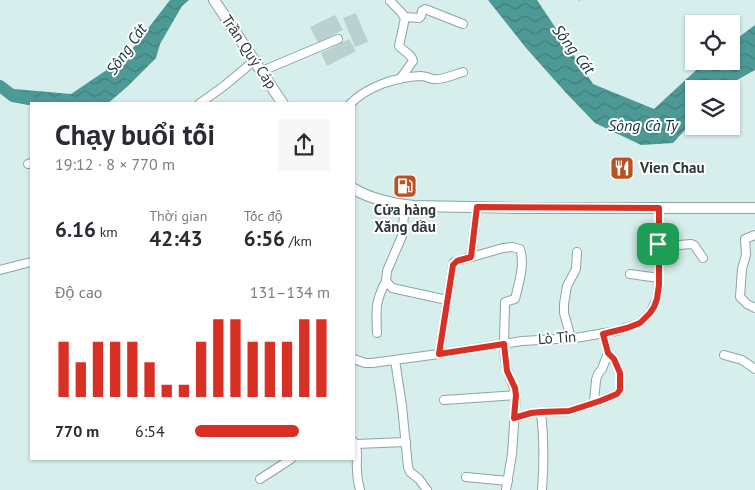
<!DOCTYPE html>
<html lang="vi">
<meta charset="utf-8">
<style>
:root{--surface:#fff;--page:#f7f7f7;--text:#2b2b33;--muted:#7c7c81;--accent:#d93025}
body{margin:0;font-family:"PT Sans",sans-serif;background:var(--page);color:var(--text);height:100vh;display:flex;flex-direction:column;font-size:19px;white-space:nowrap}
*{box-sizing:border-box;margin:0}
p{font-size:16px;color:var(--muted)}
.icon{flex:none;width:28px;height:28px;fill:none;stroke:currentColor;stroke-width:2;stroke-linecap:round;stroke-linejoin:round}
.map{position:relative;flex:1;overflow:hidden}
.sheet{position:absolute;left:30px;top:102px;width:325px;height:358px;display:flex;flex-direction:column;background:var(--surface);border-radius:0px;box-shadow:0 1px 4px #0004}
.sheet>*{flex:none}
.buttons{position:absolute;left:685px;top:15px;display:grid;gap:10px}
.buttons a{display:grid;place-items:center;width:55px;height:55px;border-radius:0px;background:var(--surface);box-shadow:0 1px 4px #0004;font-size:25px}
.pin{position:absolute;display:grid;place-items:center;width:42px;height:42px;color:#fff;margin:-21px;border-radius:10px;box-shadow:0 2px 8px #0006}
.round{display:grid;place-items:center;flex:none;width:52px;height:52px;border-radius:0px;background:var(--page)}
.head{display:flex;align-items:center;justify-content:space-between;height:85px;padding:0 25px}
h1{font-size:28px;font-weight:800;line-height:38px}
.figures{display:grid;grid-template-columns:repeat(3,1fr);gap:8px;height:85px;padding:5px 25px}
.figures div{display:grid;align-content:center}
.figures b{font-size:21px;font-weight:800}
.figures small{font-size:14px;font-weight:400}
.figures p{font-size:14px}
.chart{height:140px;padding:10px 25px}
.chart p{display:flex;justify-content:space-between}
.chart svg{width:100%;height:90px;margin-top:5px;stroke:var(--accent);stroke-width:6}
ul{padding:0 25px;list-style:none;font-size:16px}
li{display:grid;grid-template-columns:80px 60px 1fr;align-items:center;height:38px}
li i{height:12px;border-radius:6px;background:var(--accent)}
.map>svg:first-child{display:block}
.water{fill:url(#water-waves)}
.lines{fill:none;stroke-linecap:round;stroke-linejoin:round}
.river{stroke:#4d9996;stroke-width:12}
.building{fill:#b9d1cf}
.minor-casing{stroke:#8ea4a3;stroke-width:10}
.major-casing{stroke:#8ea4a3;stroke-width:12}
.path{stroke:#a1b4b2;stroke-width:1;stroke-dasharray:2.5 2.5;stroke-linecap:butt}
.minor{stroke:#fff;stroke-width:8}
.major{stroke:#fff;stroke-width:10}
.route-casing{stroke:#fff;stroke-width:10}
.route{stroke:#d93025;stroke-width:6}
.labels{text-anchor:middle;stroke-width:4;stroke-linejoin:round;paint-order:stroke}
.street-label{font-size:15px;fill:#2f3837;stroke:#fff}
.poi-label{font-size:15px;font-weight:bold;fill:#2f3837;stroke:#fff;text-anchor:start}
.water-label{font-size:16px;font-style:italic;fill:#0f3534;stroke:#fff}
</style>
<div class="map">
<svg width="755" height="490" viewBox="0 0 755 490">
<defs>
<pattern id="water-waves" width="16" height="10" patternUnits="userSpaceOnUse" patternTransform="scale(1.25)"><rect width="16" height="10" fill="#4d9996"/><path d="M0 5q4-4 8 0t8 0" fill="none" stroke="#407e7b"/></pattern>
</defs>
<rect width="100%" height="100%" fill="#d6eeec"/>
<!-- water -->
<g class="water">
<polygon points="170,0 189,0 182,6 160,44 156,58 128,86 107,104 42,104 13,96 3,88 71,94 126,57"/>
<polygon points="488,0 537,0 593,84 654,109 706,61 731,61 731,43 755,25 755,70 721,89 694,89 694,120 673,143 641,145 595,123 567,94 526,48"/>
</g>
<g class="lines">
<!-- river -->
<polyline class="river" points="0,86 13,96 29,99"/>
</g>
<!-- building -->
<g class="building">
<polygon points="356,13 368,42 355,47 343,18"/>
<polygon points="335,15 343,30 318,43 310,27"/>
<polygon points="349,39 356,51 327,66 321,53"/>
<polygon points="623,156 629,156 630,179 623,179"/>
</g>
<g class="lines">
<!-- minor casing -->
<g class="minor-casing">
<g id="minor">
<polyline points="390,1 401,12 405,18"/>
<polyline points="262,71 338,39"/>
<path d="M400,79L413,61C412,54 403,51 399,46L405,18L406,17L419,18L421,16L422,11L425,9L463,24"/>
<polyline points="199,104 224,86 254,61"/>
<path d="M350,104C368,86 396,77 421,76C426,76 428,78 433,79C440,81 456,74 463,72"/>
<polyline points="28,164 31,163"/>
<polyline points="405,205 402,236 387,271 386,281 392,288 447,300"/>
<polyline points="755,235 745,239 746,255 742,269 740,297 747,304 755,308"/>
<polyline points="658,247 691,244 694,245 703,258"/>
<polyline points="471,257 477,207"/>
<polyline points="0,270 31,262"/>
<polyline points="630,274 659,278"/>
<path d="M377,333C376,309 375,302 386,281"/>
<polyline points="571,338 564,313 564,304 567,286 576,269 577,252"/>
<path d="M439,354L453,265L454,262L503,248L512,247L520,249C525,264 519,283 515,299L505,302C505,324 502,348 507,369C509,379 514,385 516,395L512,454L506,490"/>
<polyline points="724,355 742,360 755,369"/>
<polyline points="354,359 365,363 372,363 439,354 522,341 575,338 617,331 640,323 650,313 657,299 659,285 659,208"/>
<polyline points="395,360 402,406 408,467 410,472 419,479 427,490"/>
<polyline points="444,400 516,395"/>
<polyline points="594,402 596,380 598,374 602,369 608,353"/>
<path d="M541,412C544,437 544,464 542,490"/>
<polyline points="514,418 531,413 541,412 569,411 600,401 617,394 620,390 620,373 614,359 608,353 603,333"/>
<path d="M354,442C359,449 356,460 357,470C357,476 358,483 360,490"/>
<polyline points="356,444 406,442"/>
<polyline points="466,477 508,481"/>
<polyline points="260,479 291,459"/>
</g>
</g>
<!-- major casing -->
<g class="major-casing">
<g id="major">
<polyline points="214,0 283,104"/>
<path d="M354,189C371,199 394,204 414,206L519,208H755"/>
</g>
</g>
<!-- path -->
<polyline class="path" points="579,0 579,1"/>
<!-- minor -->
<use href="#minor" class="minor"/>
<!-- major -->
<use href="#major" class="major"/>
</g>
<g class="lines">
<!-- route casing -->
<g class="route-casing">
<polygon id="route" points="477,207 659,208 659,285 657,299 654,307 650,313 640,323 627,328 603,334 608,353 614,359 620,373 620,390 617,394 600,401 569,411 541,412 531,413 514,418 516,395 515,388 507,371 504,344 439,354 453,265 457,261 471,257"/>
</g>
<!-- route -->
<use href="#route" class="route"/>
</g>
<!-- icons -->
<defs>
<g id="restaurant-square" transform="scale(1.25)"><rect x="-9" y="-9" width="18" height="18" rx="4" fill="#b85225" stroke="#fff"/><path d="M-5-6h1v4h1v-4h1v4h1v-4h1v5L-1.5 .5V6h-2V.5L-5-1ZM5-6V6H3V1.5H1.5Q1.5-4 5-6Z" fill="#fff"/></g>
<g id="fuel-square" transform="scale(1.25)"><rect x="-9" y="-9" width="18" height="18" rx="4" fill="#b85225" stroke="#fff"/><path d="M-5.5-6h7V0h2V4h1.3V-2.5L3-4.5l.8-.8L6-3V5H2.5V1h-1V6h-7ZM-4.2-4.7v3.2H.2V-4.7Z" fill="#fff"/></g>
</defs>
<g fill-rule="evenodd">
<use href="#restaurant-square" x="622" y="168"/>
<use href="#fuel-square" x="405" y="186"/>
</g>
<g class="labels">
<!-- street labels -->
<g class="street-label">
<text transform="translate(249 52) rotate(56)" y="5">Trần Quý Cáp</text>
<text transform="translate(557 338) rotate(-4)" y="5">Lò Tỉn</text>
</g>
<!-- poi labels -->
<g class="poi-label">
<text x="640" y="173">Vien Chau</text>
<text x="405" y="215" text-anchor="middle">Cửa hàng<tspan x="405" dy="17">Xăng dầu</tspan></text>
</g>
<!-- water labels -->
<g class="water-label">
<text transform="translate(126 49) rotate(-55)" y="6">Sông Cát</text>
<text transform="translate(574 49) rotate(52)" y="6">Sông Cát</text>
<text x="643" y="131">Sông Cà Ty</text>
</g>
</g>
</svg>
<div class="buttons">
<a><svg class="icon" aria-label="locate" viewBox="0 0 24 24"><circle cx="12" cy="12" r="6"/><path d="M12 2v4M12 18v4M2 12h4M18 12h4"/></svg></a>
<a><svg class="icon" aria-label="layers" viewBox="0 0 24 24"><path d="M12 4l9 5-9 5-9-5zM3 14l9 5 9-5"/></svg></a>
</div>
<div class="pin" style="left:658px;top:244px;background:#1e9e55"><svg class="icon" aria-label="arrive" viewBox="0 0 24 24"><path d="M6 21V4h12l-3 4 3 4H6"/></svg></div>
<section class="sheet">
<div class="head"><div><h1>Chạy buổi tối</h1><p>19:12 · 8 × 770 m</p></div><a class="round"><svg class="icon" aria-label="share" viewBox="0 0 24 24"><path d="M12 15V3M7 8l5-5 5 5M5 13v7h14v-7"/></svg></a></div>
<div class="figures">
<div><b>6.16<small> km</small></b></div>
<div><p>Thời gian</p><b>42:43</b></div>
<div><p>Tốc độ</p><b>6:56<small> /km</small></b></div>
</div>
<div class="chart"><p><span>Độ cao</span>131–134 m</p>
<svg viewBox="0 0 160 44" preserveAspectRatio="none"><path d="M5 44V17M15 44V27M25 44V17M35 44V17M45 44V17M55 44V27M65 44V38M75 44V38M85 44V17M95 44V6M105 44V6M115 44V17M125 44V17M135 44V17M145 44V6M155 44V6"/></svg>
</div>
<ul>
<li><b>770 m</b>6:54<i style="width:77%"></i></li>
</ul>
</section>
</div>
